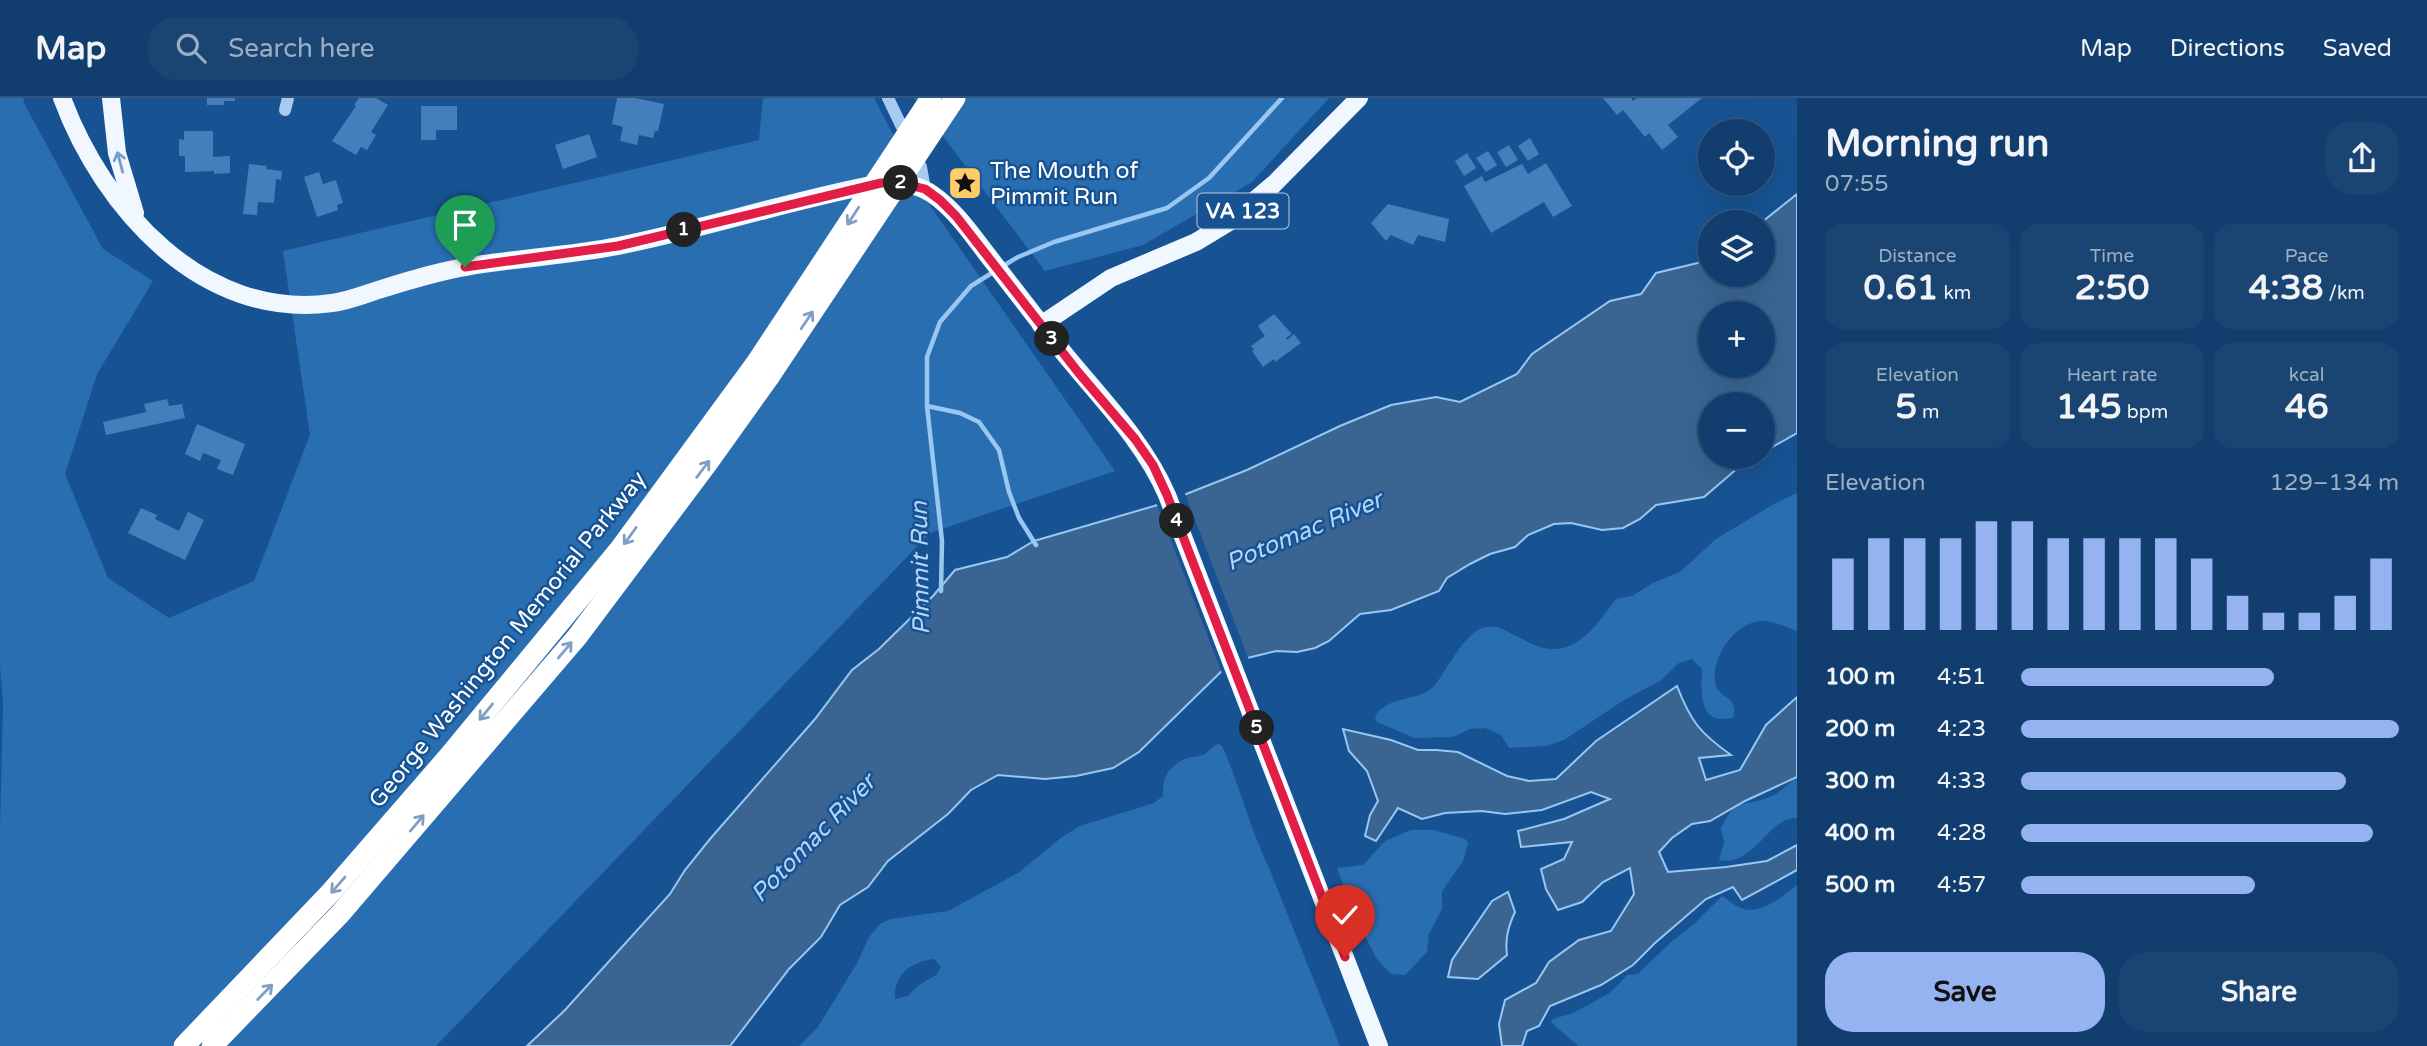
<!DOCTYPE html>
<meta charset="utf-8">
<style>
:root{--surface:#113e6e;--page:#1a4573;--text:#f1f3f6;--muted:#9caec2;--line:#305781;--accent:#95b2f1}
body{margin:0;font-family:"Varela Round",sans-serif;background:var(--page);color:var(--text);height:100vh;display:flex;flex-direction:column;font-size:26px;white-space:nowrap}
*{box-sizing:border-box;margin:0}
p{font-size:23px;color:var(--muted)}
.icon{flex:none;width:38px;height:38px;fill:none;stroke:currentColor;stroke-width:2;stroke-linecap:round;stroke-linejoin:round}
.map{position:relative;flex:1;overflow:hidden}
.side{display:flex;flex-direction:column;background:var(--surface);width:630px}
.side>*{flex:none}
.controls{position:absolute;left:1698px;top:21px;display:grid;gap:14px}
.controls a{display:grid;place-items:center;width:77px;height:77px;border-radius:50%;background:var(--surface);box-shadow:0 7px 28px #0002,0 0 0 2px var(--line);font-size:35px}
.pin{position:absolute;display:grid;place-items:center;width:60px;height:60px;color:#fff;margin:-72px -30px;border-radius:50% 50% 50% 0;rotate:-45deg;box-shadow:0 0 7px #0007}
.pin .icon{rotate:45deg}
.km{position:absolute;width:35px;height:35px;margin:-18px;border-radius:50%;background:#222;color:#fff;font-size:19px;line-height:35px;text-align:center}
.round{display:grid;place-items:center;flex:none;width:74px;height:74px;border-radius:28px;background:var(--page)}
.summary{display:flex;align-items:center;justify-content:space-between;height:119px;padding:0 28px}
h1{font-size:38px;font-weight:700;line-height:52px}
.stats{display:grid;grid-template-columns:repeat(3,1fr);gap:10px;height:119px;padding:7px 28px}
.stats div{display:grid;align-content:center;border-radius:18px;background:var(--page);text-align:center}
.stats b{font-size:35px;font-weight:700}
.stats small{font-size:19px;font-weight:400}
.stats p{font-size:19px}
.chart{height:196px;padding:14px 28px}
.chart p{display:flex;justify-content:space-between}
.chart svg{width:100%;height:126px;margin-top:7px;stroke:var(--accent);stroke-width:6}
.primary-button{display:flex;gap:14px;margin-top:auto;padding:14px 28px}
.primary-button a{flex:1;height:80px;border-radius:28px;background:var(--accent);color:#111;font-size:28px;font-weight:700;line-height:80px;text-align:center}
.primary-button a+a{background:var(--page);color:var(--text)}
ul{padding:0 28px;list-style:none;font-size:23px}
li{display:grid;grid-template-columns:112px 84px 1fr;align-items:center;height:52px}
li i{height:18px;border-radius:9px;background:var(--accent)}
header{display:flex;align-items:center;gap:42px;box-sizing:border-box;height:98px;padding:0 35px;background:var(--surface);border-bottom:2px solid var(--line)}
header strong{font-size:33px}
nav{display:flex;gap:38px;margin-inline-start:auto;font-size:24px}
.search{width:490px;height:63px;background:var(--page);display:flex;align-items:center;gap:18px;box-sizing:border-box;padding:0 24px;border-radius:28px;color:var(--muted);font-size:26px}
main{display:flex;flex:1;min-height:0}
.map>svg:first-child{display:block}
.green{fill:#2a6eb2;fill-rule:evenodd}
.water{fill:#3a6593;stroke:#99c7f3;stroke-width:2;fill-rule:evenodd}
.pier{fill:#175393}
.lines{fill:none;stroke-linecap:round;stroke-linejoin:round}
.stream{stroke:#99c7f3;stroke-width:4.5}
.building{fill:#447fbc}
.minor{stroke:#a7cbf0;stroke-width:12}
.major{stroke:#f0f7ff;stroke-width:18}
.highway{stroke:#fff;stroke-width:21}
.highway-bridge{stroke:#fff;stroke-width:21}
.oneway{stroke:#799dc4}
.oneway2{stroke:#7fa0c4}
.route-casing{stroke:#fff;stroke-width:14}
.route{stroke:#e11d48;stroke-width:9}
.labels{text-anchor:middle;stroke-width:5;stroke-linejoin:round;paint-order:stroke}
.shield{fill:#175393;stroke:#b9cbdf;stroke-width:2}
.shield-label{font-size:21px;font-weight:bold;fill:#fff}
.poi-label{font-size:23px;fill:#fff;stroke:#175393;text-anchor:start}
.street-label{font-size:23px;fill:#fff;stroke:#175393}
.water-label{font-size:24px;font-style:italic;fill:#b3d5f7;stroke:#175393}
</style>
<header>
<strong>Map</strong>
<div class="search"><svg class="icon" aria-label="search" viewBox="0 0 24 24"><circle cx="10" cy="10" r="6"/><path d="M15 15l6 6"/></svg>Search here</div>
<nav><a>Map</a><a>Directions</a><a>Saved</a></nav>
</header>
<main>
<div class="map">
<svg width="1797" height="948" viewBox="0 0 1797 948">
<rect width="100%" height="100%" fill="#175393"/>
<!-- green -->
<g class="green">
<polygon points="0,0 23,0 25,7 103,151 153,183 97,276 65,376 108,480 169,520 254,483 310,337 283,153 759,42 763,0 874,0 931,109 1115,373 930,435 436,948 0,948 0,733 3,607 0,566"/>
<polygon points="914,0 1329,0 1252,84 1143,147 1045,173"/>
<path d="M1797,395V533C1785,529 1773,522 1760,523C1735,525 1711,559 1715,584C1718,602 1739,596 1733,620C1727,620 1720,622 1715,620C1698,613 1702,585 1702,571L1692,561L1679,565L1660,583L1624,602L1564,642L1546,648L1509,650L1501,637L1485,630L1470,631L1453,639L1414,640L1377,624L1375,620C1382,598 1420,604 1434,588C1448,572 1464,533 1486,529C1497,527 1506,533 1516,538C1524,541 1532,547 1540,549C1576,560 1598,525 1616,501L1632,498L1653,485L1680,474L1716,441L1774,406Z"/>
<path d="M1218,646L1221,647L1224,652C1240,691 1251,732 1269,770L1340,948H799L818,929L857,865L869,839L880,826L891,821L948,813L1018,775L1062,739L1080,728L1154,705L1163,698C1162,678 1169,667 1188,660C1193,658 1200,659 1205,656C1210,653 1211,649 1218,646ZM934,861L941,869L936,877L919,887L908,898L895,901C893,877 912,863 934,861Z"/>
<path d="M1797,679V720C1769,718 1754,770 1719,762L1724,745L1721,730C1737,697 1743,710 1770,699C1780,695 1788,686 1797,679Z"/>
<polygon points="1411,732 1434,732 1465,741 1468,745 1463,763 1442,793 1442,811 1429,836 1427,854 1405,877 1391,876 1377,861 1353,816 1337,770 1363,767 1385,743"/>
<path d="M1797,787V948H1578L1551,924L1553,921L1573,915L1610,895L1627,877L1638,876L1671,844L1694,826L1722,798C1728,802 1735,808 1741,810C1761,818 1783,798 1797,787Z"/>
</g>
<!-- water -->
<g class="water">
<path d="M1797,96V335L1762,355V306H1710V359H1756L1739,369L1704,399L1656,407L1640,421L1623,430L1602,432L1571,425L1554,426L1528,437L1515,449L1490,456L1470,466L1447,480L1439,493L1391,512L1360,516L1329,543L1315,550L1297,554L1276,553L1231,564L1139,654L1113,670L1076,678L1045,681L998,677L971,692L948,716L888,763L868,789L840,807L821,839L789,871L730,948H527L565,912L670,796L685,772L710,741L815,621L852,572L879,551L933,498L955,472L1007,459L1034,443L1161,406L1247,372L1340,328L1391,307L1436,299L1460,304L1517,276L1532,256L1610,203L1641,196L1656,175L1706,163L1710,159V177H1762V124ZM1710,215H1762V268H1710Z"/>
<path d="M1677,588C1691,624 1700,635 1731,657L1699,660L1706,682L1740,672L1766,627L1797,599V679L1745,703L1710,723L1692,726L1672,740L1659,754L1668,774L1726,769L1767,763L1797,747V772L1742,802L1733,789L1706,801L1655,845L1633,867L1601,887L1550,908L1539,928L1527,933L1522,948H1502L1499,926L1505,902L1536,885L1549,864L1579,842L1611,833L1634,796L1630,770L1603,784L1582,804L1558,812L1546,791L1541,771L1564,761L1572,744L1521,749L1518,733L1564,721L1610,701L1591,694L1542,712L1505,716L1482,713L1445,715L1422,721L1398,710L1376,743L1365,738L1370,717L1378,703L1367,673L1349,653L1343,631L1391,642L1418,652H1436L1458,654L1507,678L1529,683L1556,681L1596,643Z"/>
<path d="M1508,794L1515,814C1508,829 1505,841 1507,857L1478,881L1448,879L1452,862L1492,803Z"/>
</g>
<!-- pier -->
<polygon class="pier" points="1184,393 1249,562 1233,567 1223,578 1156,404"/>
<g class="lines">
<!-- stream -->
<g class="stream">
<polyline points="1003,168 1018,159 1054,144 1167,110 1209,80 1282,0"/>
<polyline points="927,308 960,315 979,324 999,352 1009,394 1019,420 1036,447"/>
<polyline points="941,493 942,443 927,308 927,259 940,224 971,188 995,173"/>
</g>
</g>
<!-- building -->
<g class="building">
<polygon points="207,0 235,0 235,3 224,3 224,7 207,7"/>
<polygon points="359,0 376,0 388,7 371,34 376,37 367,52 361,49 356,57 332,43 356,8 354,7"/>
<polygon points="617,0 635,0 664,6 658,33 655,33 653,40 639,37 637,47 620,43 623,29 612,26"/>
<polygon points="1603,0 1631,0 1633,3 1637,0 1702,0 1668,27 1678,39 1662,52 1649,35 1645,39 1623,12 1617,17"/>
<polygon points="421,8 457,8 457,32 436,32 436,42 421,42"/>
<polygon points="184,33 213,33 213,59 230,58 230,75 214,76 214,73 185,74 185,58 179,58 179,41 184,42"/>
<polygon points="589,36 597,59 563,71 555,47"/>
<polygon points="1530,40 1539,56 1528,63 1518,48"/>
<polygon points="1509,47 1518,62 1506,69 1497,54"/>
<polygon points="1488,53 1497,67 1486,74 1476,60"/>
<polygon points="1467,55 1476,70 1464,78 1455,63"/>
<polygon points="1546,65 1572,108 1553,119 1544,104 1491,135 1464,88 1482,78 1485,84 1522,66 1528,76"/>
<polygon points="249,66 267,68 266,71 282,73 281,82 276,81 274,105 258,104 257,117 243,116"/>
<polygon points="319,74 323,86 336,82 343,105 337,107 338,112 317,119 304,79"/>
<polygon points="1388,106 1449,121 1445,144 1418,137 1413,147 1391,137 1386,143 1371,125"/>
<polygon points="1274,216 1292,236 1286,240 1287,242 1294,236 1301,245 1275,264 1274,261 1263,269 1252,253 1254,251 1251,248 1265,238 1258,228"/>
<polygon points="167,301 169,308 182,306 185,320 106,337 103,324 146,314 144,306"/>
<polygon points="197,326 245,346 233,377 217,371 221,362 203,355 200,363 185,356"/>
<polygon points="141,410 157,417 155,421 179,433 188,414 204,422 185,462 128,435"/>
</g>
<g class="lines">
<!-- minor -->
<g class="minor">
<polyline points="888,0 921,69 925,91"/>
<polyline points="285,12 288,0"/>
</g>
<!-- major -->
<g class="major">
<path d="M62,0C103,111 203,223 332,205C348,203 363,197 378,192C407,183 435,174 465,169C516,160 567,158 618,148C703,131 785,104 871,87C891,84 915,84 932,96C954,111 970,134 986,155C1008,183 1029,211 1051,239C1091,291 1141,337 1167,397L1379,948"/>
<polyline points="111,0 117,55 135,115"/>
<polyline points="1041,227 1111,180 1196,144 1229,124 1274,86 1359,0"/>
</g>
<!-- highway -->
<g class="highway">
<polyline points="184,948 332,793 450,657 620,451 757,264"/>
<polyline points="212,948 340,816 577,539 709,363 769,279"/>
</g>
<!-- highway-bridge -->
<g class="highway-bridge">
<polyline points="757,264 931,0"/>
<polyline points="769,279 955,0"/>
</g>
</g>
<!-- one-way arrows -->
<defs><path id="oneway-shaft" d="M-6 0H5M1.5-3L5.5 0L1.5 3" fill="none" stroke-width="1.6" stroke-linecap="round" stroke-linejoin="round" transform="scale(1.75)"/></defs>
<use class="oneway" href="#oneway-shaft" transform="translate(120 64) rotate(-105)"/>
<g class="oneway2">
<use href="#oneway-shaft" transform="translate(853 118) rotate(123)"/>
<use href="#oneway-shaft" transform="translate(807 222) rotate(-56)"/>
<use href="#oneway-shaft" transform="translate(703 371) rotate(-53)"/>
<use href="#oneway-shaft" transform="translate(630 438) rotate(126)"/>
<use href="#oneway-shaft" transform="translate(565 552) rotate(-50)"/>
<use href="#oneway-shaft" transform="translate(486 614) rotate(129)"/>
<use href="#oneway-shaft" transform="translate(417 725) rotate(-50)"/>
<use href="#oneway-shaft" transform="translate(338 787) rotate(131)"/>
<use href="#oneway-shaft" transform="translate(265 894) rotate(-46)"/>
</g>
<g class="lines">
<!-- route casing -->
<g class="route-casing">
<polyline id="route" points="465,169 618,148 881,85 901,85 925,91 940,102 956,118 1078,274 1135,341 1153,367 1167,397 1345,859"/>
</g>
<!-- route -->
<use href="#route" class="route"/>
</g>
<!-- icons -->
<defs>
<g id="sight-square" transform="scale(1.75)"><rect x="-9" y="-9" width="18" height="18" rx="4" fill="#fc6" stroke="#175393"/><path d="M0-6L1.8-2.2L6-1.7L2.9 1.2L3.7 5.4L0 3.3L-3.7 5.4L-2.9 1.2L-6-1.7L-1.8-2.2Z" fill="#111"/></g>
</defs>
<g fill-rule="evenodd">
<use href="#sight-square" x="965" y="85"/>
</g>
<g class="labels">
<!-- shield labels -->
<rect class="shield" x="1197.5" y="95.5" width="91" height="35" rx="5"/>
<g class="shield-label">
<text x="1243" y="120">VA 123</text>
</g>
<!-- poi labels -->
<g class="poi-label">
<text x="990" y="80">The Mouth of<tspan x="990" dy="26">Pimmit Run</tspan></text>
</g>
<!-- street labels -->
<g class="street-label">
<text transform="translate(507 541) rotate(-51)" y="8">George Washington Memorial Parkway</text>
</g>
<!-- water labels -->
<g class="water-label">
<text transform="translate(1304 433) rotate(-23)" y="8">Potomac River</text>
<text transform="translate(920 470) rotate(-91)" y="8">Pimmit Run</text>
<text transform="translate(813 740) rotate(-46)" y="8">Potomac River</text>
</g>
</g>
</svg>
<div class="controls">
<a><svg class="icon" aria-label="locate" viewBox="0 0 24 24"><circle cx="12" cy="12" r="6"/><path d="M12 2v4M12 18v4M2 12h4M18 12h4"/></svg></a>
<a><svg class="icon" aria-label="layers" viewBox="0 0 24 24"><path d="M12 4l9 5-9 5-9-5zM3 14l9 5 9-5"/></svg></a>
<a>+</a>
<a>−</a>
</div>
<div class="pin" style="left:465px;top:169px;background:#1e9e55"><svg class="icon" aria-label="arrive" viewBox="0 0 24 24"><path d="M6 21V4h12l-3 4 3 4H6"/></svg></div>
<div class="pin" style="left:1345px;top:859px;background:#d93025"><svg class="icon" aria-label="check" viewBox="0 0 24 24"><path d="M5 12l5 5 9-10"/></svg></div>
<b class="km" style="left:684px;top:132px">1</b>
<b class="km" style="left:901px;top:85px">2</b>
<b class="km" style="left:1052px;top:241px">3</b>
<b class="km" style="left:1177px;top:423px">4</b>
<b class="km" style="left:1257px;top:630px">5</b>
</div>
<section class="side">
<div class="summary"><div><h1>Morning run</h1><p>07:55</p></div><a class="round"><svg class="icon" aria-label="share" viewBox="0 0 24 24"><path d="M12 15V3M7 8l5-5 5 5M5 13v7h14v-7"/></svg></a></div>
<div class="stats">
<div><p>Distance</p><b>0.61<small> km</small></b></div>
<div><p>Time</p><b>2:50</b></div>
<div><p>Pace</p><b>4:38<small> /km</small></b></div>
</div>
<div class="stats">
<div><p>Elevation</p><b>5<small> m</small></b></div>
<div><p>Heart rate</p><b>145<small> bpm</small></b></div>
<div><p>kcal</p><b>46</b></div>
</div>
<div class="chart"><p><span>Elevation</span>129–134 m</p>
<svg viewBox="0 0 160 44" preserveAspectRatio="none"><path d="M5 44V19M15 44V12M25 44V12M35 44V12M45 44V6M55 44V6M65 44V12M75 44V12M85 44V12M95 44V12M105 44V19M115 44V32M125 44V38M135 44V38M145 44V32M155 44V19"/></svg>
</div>
<ul>
<li><b>100 m</b>4:51<i style="width:67%"></i></li>
<li><b>200 m</b>4:23<i style="width:100%"></i></li>
<li><b>300 m</b>4:33<i style="width:86%"></i></li>
<li><b>400 m</b>4:28<i style="width:93%"></i></li>
<li><b>500 m</b>4:57<i style="width:62%"></i></li>
</ul>
<div class="primary-button"><a>Save</a><a>Share</a></div>
</section>
</main>
